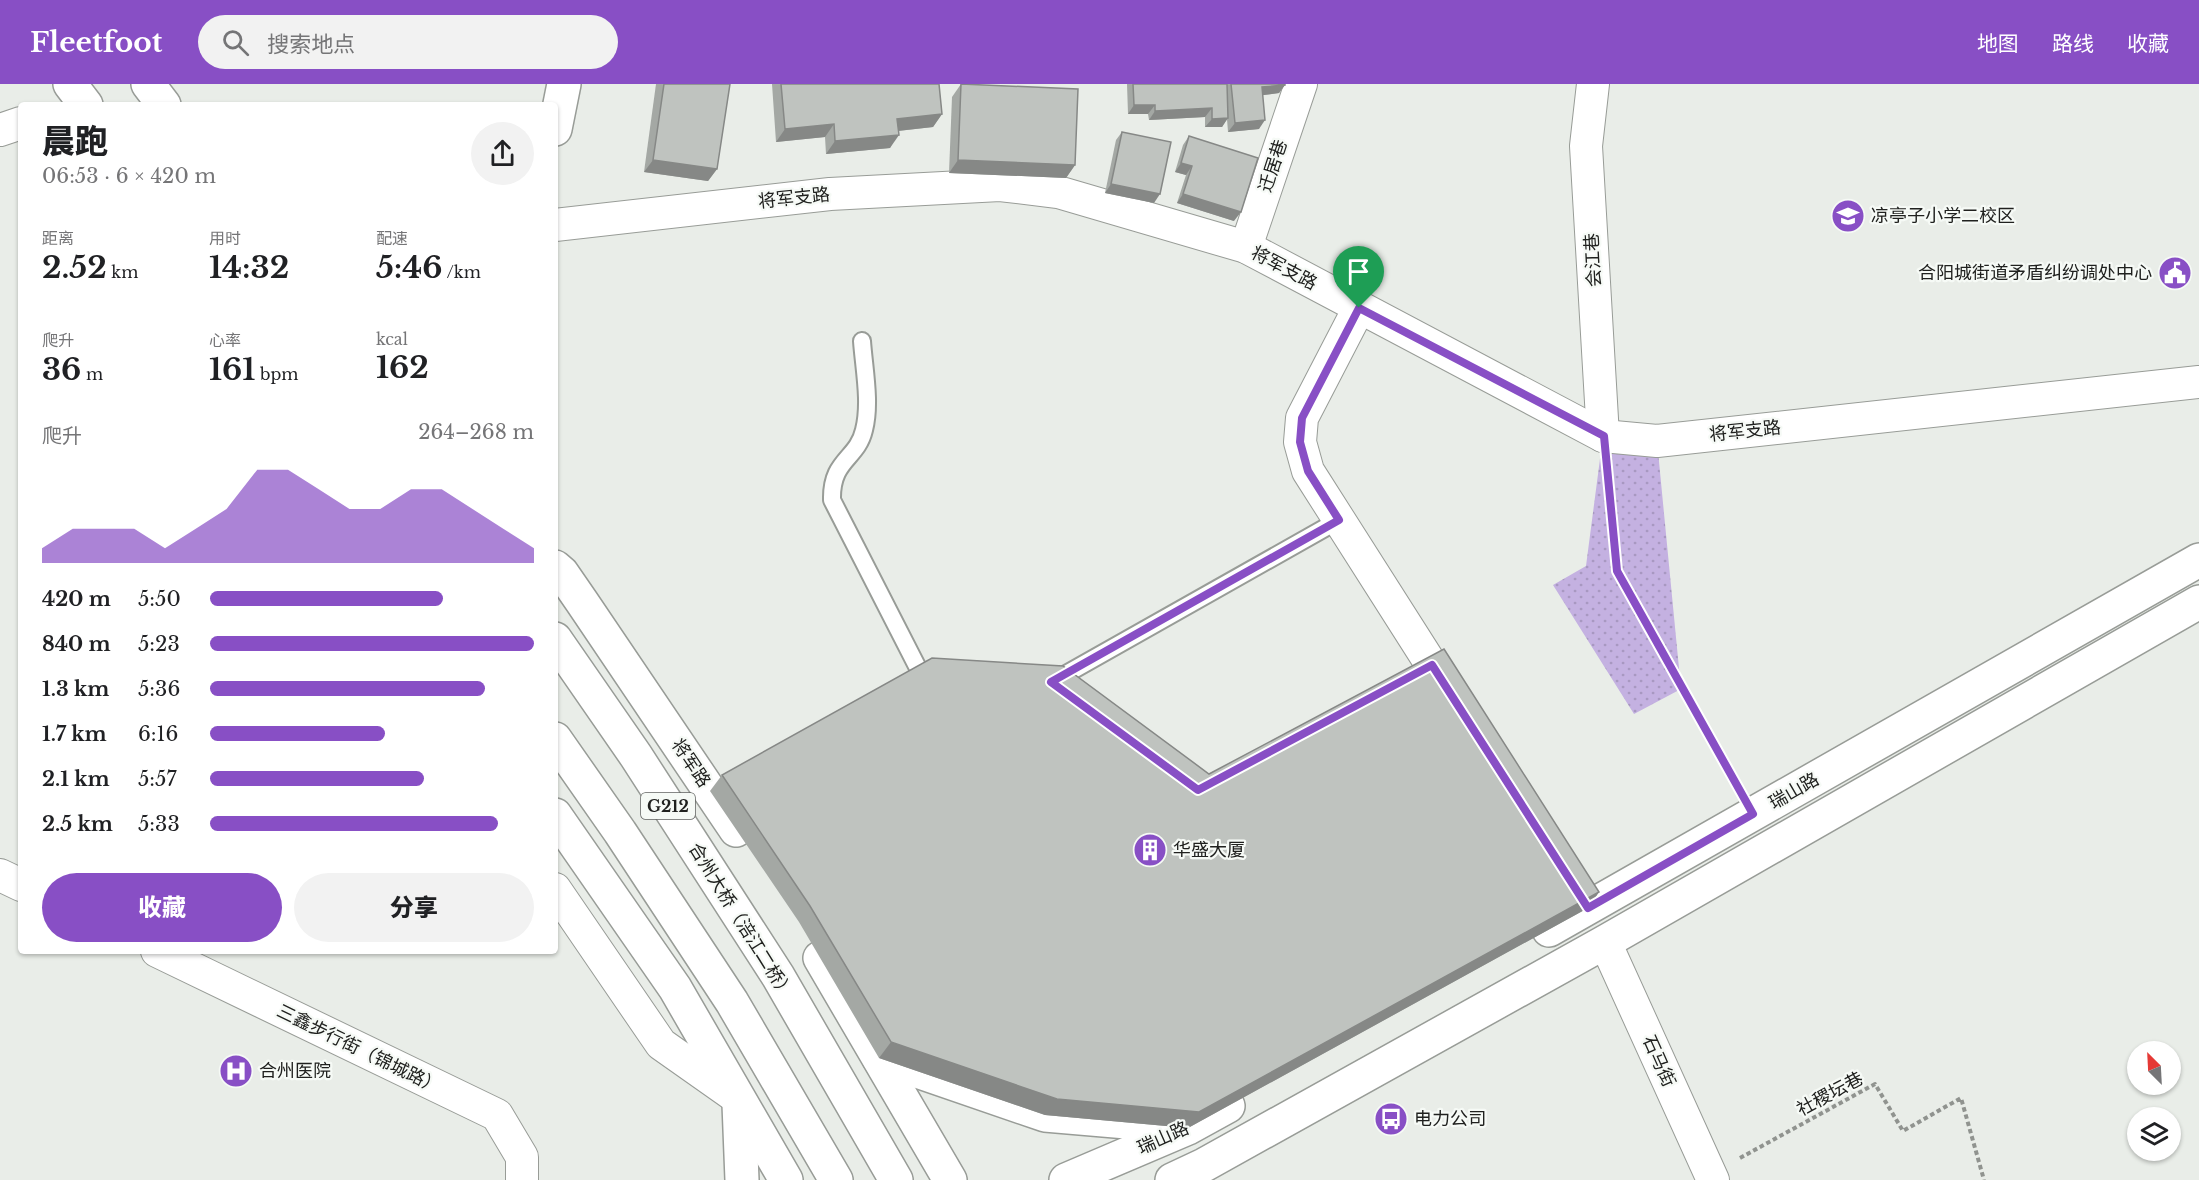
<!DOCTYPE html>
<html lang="zh">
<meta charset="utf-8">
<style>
:root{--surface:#fff;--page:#f2f2f2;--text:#202124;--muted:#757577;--accent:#884fc5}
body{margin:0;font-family:"Libre Baskerville","Noto Sans SC",serif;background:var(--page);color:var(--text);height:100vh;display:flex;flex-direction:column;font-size:22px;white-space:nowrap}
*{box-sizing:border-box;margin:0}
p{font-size:20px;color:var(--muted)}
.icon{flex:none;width:33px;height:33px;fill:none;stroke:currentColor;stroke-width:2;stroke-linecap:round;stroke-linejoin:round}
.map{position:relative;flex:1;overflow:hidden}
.side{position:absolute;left:18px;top:18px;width:540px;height:852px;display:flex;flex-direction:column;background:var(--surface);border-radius:6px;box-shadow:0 2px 4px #0004}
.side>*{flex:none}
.needle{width:39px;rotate:336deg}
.controls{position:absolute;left:2127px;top:957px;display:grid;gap:12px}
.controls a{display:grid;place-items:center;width:54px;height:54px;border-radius:50%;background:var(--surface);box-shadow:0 2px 4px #0004;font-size:30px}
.pin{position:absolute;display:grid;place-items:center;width:51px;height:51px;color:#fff;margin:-62px -26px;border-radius:50% 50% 50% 0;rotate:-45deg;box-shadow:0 0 6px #0007}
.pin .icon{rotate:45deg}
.round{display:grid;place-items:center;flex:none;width:63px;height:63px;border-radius:32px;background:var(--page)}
.overview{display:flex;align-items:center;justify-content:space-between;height:102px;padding:0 24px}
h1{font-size:33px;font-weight:800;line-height:45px}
.figures{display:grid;grid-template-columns:repeat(3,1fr);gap:9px;height:102px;padding:6px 24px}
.figures div{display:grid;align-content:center}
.figures b{font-size:30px;font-weight:800}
.figures small{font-size:16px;font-weight:400}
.figures p{font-size:16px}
.chart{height:168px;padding:12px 24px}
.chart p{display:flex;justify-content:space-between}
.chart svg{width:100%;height:108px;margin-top:6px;fill:var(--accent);opacity:.7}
.button{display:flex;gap:12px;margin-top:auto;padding:12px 24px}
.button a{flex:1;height:69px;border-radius:36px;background:var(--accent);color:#fff;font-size:24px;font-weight:800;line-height:69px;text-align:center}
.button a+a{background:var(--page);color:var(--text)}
ul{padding:0 24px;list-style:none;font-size:20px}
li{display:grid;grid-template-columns:96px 72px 1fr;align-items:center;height:45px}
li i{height:15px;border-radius:8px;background:var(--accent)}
header{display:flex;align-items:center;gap:36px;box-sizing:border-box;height:84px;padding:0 30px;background:var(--accent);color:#fff}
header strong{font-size:28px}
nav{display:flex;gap:33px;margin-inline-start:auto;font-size:21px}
.search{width:420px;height:54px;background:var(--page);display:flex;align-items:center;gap:15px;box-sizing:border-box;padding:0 21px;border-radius:33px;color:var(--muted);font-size:22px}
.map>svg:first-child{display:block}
.park{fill:url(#park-dots)}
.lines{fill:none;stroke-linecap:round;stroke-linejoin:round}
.lane-casing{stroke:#989c97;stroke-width:20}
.street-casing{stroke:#989c97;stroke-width:34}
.secondary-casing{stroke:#989c97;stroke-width:36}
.highway-casing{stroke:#989c97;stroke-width:36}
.path{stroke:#90938f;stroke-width:4;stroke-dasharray:4.5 3;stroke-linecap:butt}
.lane{stroke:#fff;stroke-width:16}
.street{stroke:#fff;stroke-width:32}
.secondary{stroke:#fff;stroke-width:33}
.highway{stroke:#fff;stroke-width:33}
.wall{fill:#a4a8a4}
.shaded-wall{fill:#868886}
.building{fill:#bfc3bf;stroke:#868886;stroke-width:1.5}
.route-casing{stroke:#fff;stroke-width:12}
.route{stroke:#884fc5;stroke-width:8}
.labels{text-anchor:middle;stroke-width:4.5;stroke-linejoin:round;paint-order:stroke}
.shield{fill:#f6faf6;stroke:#606260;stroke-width:1.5}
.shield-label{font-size:16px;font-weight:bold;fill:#20211f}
.street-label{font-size:18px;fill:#20211f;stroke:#f6faf6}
.poi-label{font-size:18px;fill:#20211f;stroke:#f6faf6;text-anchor:start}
</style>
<header>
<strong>Fleetfoot</strong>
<div class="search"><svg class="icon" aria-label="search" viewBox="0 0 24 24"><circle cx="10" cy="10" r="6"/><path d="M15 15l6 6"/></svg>搜索地点</div>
<nav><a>地图</a><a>路线</a><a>收藏</a></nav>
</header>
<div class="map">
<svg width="2199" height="1096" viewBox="0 0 2199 1096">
<defs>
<pattern id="park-dots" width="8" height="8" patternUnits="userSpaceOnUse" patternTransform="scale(1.5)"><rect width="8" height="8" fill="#c4b1e1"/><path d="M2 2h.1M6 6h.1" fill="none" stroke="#a898c1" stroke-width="1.8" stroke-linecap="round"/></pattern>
</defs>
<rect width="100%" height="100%" fill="#e9ede8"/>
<!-- park -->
<polygon class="park" points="1603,352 1657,357 1681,605 1634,630 1553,501 1586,482"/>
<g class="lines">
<!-- lane casing -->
<g class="lane-casing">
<g id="lane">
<path d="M862,257C864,285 871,319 864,346C857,376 831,375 832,416L921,590"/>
<polyline points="1052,598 1339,436"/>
</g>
</g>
<!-- street casing -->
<g class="street-casing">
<g id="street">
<polyline points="1593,0 1586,62 1603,352"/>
<polyline points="0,46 21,39"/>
<polyline points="555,141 830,110 1000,101 1058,108 1246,163 1603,352 1657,357 2199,298"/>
<polyline points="1246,163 1301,0"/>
<polyline points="1359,224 1302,334 1300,358 1308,387 1450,610"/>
<polyline points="0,791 21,801"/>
<polyline points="555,805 661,960 739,1015"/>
<polyline points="1605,858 1713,1096"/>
<polyline points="157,867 497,1031 522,1073 522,1096"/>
</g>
</g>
<!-- secondary casing -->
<g class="secondary-casing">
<g id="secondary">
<polyline points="555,45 564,0"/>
<polyline points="555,483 562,489 582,518 736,746"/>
<polyline points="555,731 675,904 786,1096"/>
<polyline points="1549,846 2199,476"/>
<polyline points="820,874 950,1096"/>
<polyline points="879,974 1045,1031 1150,1040"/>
<polyline points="739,1020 742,1096"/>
<polyline points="1066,1096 1188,1044 1228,1022"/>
<polyline points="1172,1096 1204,1081 1605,858 2199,518"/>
</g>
</g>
<!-- highway casing -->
<g class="highway-casing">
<g id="highway">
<polyline points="70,0 86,21"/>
<polyline points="148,0 164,21"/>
<polyline points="555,555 636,672 778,892 896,1096"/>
<polyline points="555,655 620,748 732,918 836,1096"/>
</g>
</g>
<!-- path -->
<g class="path">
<polyline points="1607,385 1617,487 1736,700"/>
<polyline points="1740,1074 1875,1000 1903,1047 1961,1014 1984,1096"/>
</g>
<!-- lane -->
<use href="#lane" class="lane"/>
<!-- street -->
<use href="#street" class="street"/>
<!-- secondary -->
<use href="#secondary" class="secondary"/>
<!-- highway -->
<use href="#highway" class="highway"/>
</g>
<!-- wall -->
<g class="wall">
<polygon points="656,0 730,0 717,85 708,97 644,88"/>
<polygon points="772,0 939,0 942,30 933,43 898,47 890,64 826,70 825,53 776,58"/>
<polygon points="961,0 1075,81 1066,94 949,89 952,13"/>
<polygon points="1127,0 1285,0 1285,1 1279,9 1263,11 1259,45 1228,48 1227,35 1222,43 1205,43 1205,33 1149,36 1148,30 1128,30"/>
<polygon points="1122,48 1154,119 1105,109 1116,56"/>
<polygon points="1189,52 1234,137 1177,119 1186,91 1175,88 1183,61"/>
<polygon points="1209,690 1599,808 1588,824 1188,1044 1045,1031 879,974 799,838 710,707 722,691"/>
</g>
<!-- shaded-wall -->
<g class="shaded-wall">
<polygon points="1285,1 1279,9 1256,12 1262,3"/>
<polygon points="1134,21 1155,21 1148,30 1128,30"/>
<polygon points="1212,24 1205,33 1149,36 1155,27"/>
<polygon points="942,30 933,43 888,48 897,35"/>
<polygon points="1228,34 1222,43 1205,43 1212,35"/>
<polygon points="1265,36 1259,45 1228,48 1235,39"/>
<polygon points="834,40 825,53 776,58 785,45"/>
<polygon points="899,51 890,64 826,70 835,57"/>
<polygon points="653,76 717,85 708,97 644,88"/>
<polygon points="958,76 1075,81 1066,94 949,89"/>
<polygon points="1181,79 1192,82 1186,91 1175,88"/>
<polygon points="1111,100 1160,110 1154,119 1105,109"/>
<polygon points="1183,110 1241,128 1234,137 1177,119"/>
<polygon points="1599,808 1588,824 1188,1044 1045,1031 879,974 891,958"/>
</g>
<!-- building -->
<g class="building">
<polygon points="664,0 730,0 717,85 653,76"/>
<polygon points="781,0 939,0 942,30 897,35 899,51 835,57 834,40 785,45"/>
<polygon points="961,0 1078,5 1075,81 958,76"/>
<polygon points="1133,0 1227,0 1228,34 1212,35 1212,24 1155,27 1155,21 1134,21"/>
<polygon points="1231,0 1285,0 1285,1 1262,3 1265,36 1235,39"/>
<polygon points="1122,48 1171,58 1160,110 1111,100"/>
<polygon points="1189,52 1258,74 1241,128 1183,110 1192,82 1181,79"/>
<polygon points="1444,565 1599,808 1199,1028 1057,1015 891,958 810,822 722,691 932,574 1063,582 1209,690"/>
</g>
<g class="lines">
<!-- route casing -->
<g class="route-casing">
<polygon id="route" points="1359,224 1604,352 1617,487 1753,730 1588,824 1432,581 1198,706 1051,598 1339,436 1308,387 1300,358 1302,334"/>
</g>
<!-- route -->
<use href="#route" class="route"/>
</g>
<!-- icons -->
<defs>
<g id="school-disc" transform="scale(1.725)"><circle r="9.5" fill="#884fc5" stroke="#f6faf6"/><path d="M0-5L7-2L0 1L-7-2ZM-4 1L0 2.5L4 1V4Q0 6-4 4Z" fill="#fff"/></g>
<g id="civic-disc" transform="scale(1.725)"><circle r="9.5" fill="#884fc5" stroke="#f6faf6"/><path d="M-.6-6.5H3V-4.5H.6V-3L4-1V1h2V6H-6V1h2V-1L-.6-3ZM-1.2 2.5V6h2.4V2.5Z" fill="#fff"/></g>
<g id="building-disc" transform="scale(1.725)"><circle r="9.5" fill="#884fc5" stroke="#f6faf6"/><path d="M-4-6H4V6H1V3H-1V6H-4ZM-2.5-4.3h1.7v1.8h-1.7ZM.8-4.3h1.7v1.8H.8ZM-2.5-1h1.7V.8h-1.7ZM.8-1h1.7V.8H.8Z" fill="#fff"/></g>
<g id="hospital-disc" transform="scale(1.725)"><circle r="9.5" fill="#884fc5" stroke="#f6faf6"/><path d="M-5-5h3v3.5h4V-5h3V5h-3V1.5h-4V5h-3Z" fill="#fff"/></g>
<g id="bus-disc" transform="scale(1.725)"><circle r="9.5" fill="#884fc5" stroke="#f6faf6"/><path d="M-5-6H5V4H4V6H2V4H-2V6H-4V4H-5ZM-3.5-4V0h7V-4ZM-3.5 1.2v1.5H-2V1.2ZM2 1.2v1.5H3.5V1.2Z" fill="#fff"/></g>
</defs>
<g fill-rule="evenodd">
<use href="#school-disc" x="1848" y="132"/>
<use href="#civic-disc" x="2175" y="189"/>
<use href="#building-disc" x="1150" y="766"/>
<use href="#hospital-disc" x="236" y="987"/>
<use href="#bus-disc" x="1391" y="1035"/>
</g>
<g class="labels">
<!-- shield labels -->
<rect class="shield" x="641" y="709" width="54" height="26" rx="4.5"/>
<g class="shield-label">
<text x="668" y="728">G212</text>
</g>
<!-- street labels -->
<g class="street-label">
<text transform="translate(1273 82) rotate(-72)" y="6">迁居巷</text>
<text transform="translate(794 114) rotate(-6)" y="6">将军支路</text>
<text transform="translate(1593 176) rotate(-93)" y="6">会江巷</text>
<text transform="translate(1284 184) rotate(28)" y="6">将军支路</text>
<text transform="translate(1745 347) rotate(-6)" y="6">将军支路</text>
<text transform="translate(691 679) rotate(56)" y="6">将军路</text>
<text transform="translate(1794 707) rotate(-30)" y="6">瑞山路</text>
<text transform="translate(741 837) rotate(58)" y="6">合州大桥（涪江二桥）</text>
<text transform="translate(359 965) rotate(26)" y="6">三鑫步行街（锦城路）</text>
<text transform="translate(1659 977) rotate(66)" y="6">石马街</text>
<text transform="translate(1830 1010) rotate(-28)" y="6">社稷坛巷</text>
<text transform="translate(1163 1054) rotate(-24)" y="6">瑞山路</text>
</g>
<!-- poi labels -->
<g class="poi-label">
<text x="1871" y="138">凉亭子小学二校区</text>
<text x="2152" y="195" text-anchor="end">合阳城街道矛盾纠纷调处中心</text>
<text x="1173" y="772">华盛大厦</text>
<text x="259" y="993">合州医院</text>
<text x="1414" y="1041">电力公司</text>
</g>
</g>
</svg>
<div class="controls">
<a><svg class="needle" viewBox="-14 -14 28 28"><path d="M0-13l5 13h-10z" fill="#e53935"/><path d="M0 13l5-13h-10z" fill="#757577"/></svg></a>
<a><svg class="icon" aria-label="layers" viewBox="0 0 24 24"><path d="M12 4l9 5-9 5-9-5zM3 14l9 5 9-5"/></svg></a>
</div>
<div class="pin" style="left:1359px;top:224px;background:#1e9e55"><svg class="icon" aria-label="arrive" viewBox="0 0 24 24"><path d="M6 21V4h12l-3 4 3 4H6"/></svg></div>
<section class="side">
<div class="overview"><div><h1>晨跑</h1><p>06:53 · 6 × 420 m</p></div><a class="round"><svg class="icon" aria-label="share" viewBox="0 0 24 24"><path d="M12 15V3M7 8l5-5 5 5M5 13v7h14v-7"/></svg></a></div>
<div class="figures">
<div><p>距离</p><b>2.52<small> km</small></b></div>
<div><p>用时</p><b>14:32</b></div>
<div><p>配速</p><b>5:46<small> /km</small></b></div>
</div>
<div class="figures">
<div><p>爬升</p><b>36<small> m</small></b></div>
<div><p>心率</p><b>161<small> bpm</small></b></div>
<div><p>kcal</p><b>162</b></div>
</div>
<div class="chart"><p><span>爬升</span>264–268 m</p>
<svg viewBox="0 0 160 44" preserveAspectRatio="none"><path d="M0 44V38L10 30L20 30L30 30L40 38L50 30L60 22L70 6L80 6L90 14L100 22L110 22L120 14L130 14L140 22L150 30L160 38V44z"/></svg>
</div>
<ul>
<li><b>420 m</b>5:50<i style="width:72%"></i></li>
<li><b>840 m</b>5:23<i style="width:100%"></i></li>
<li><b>1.3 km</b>5:36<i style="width:85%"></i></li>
<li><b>1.7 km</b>6:16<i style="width:54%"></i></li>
<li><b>2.1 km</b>5:57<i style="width:66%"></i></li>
<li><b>2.5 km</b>5:33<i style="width:89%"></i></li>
</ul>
<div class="button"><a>收藏</a><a>分享</a></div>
</section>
</div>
